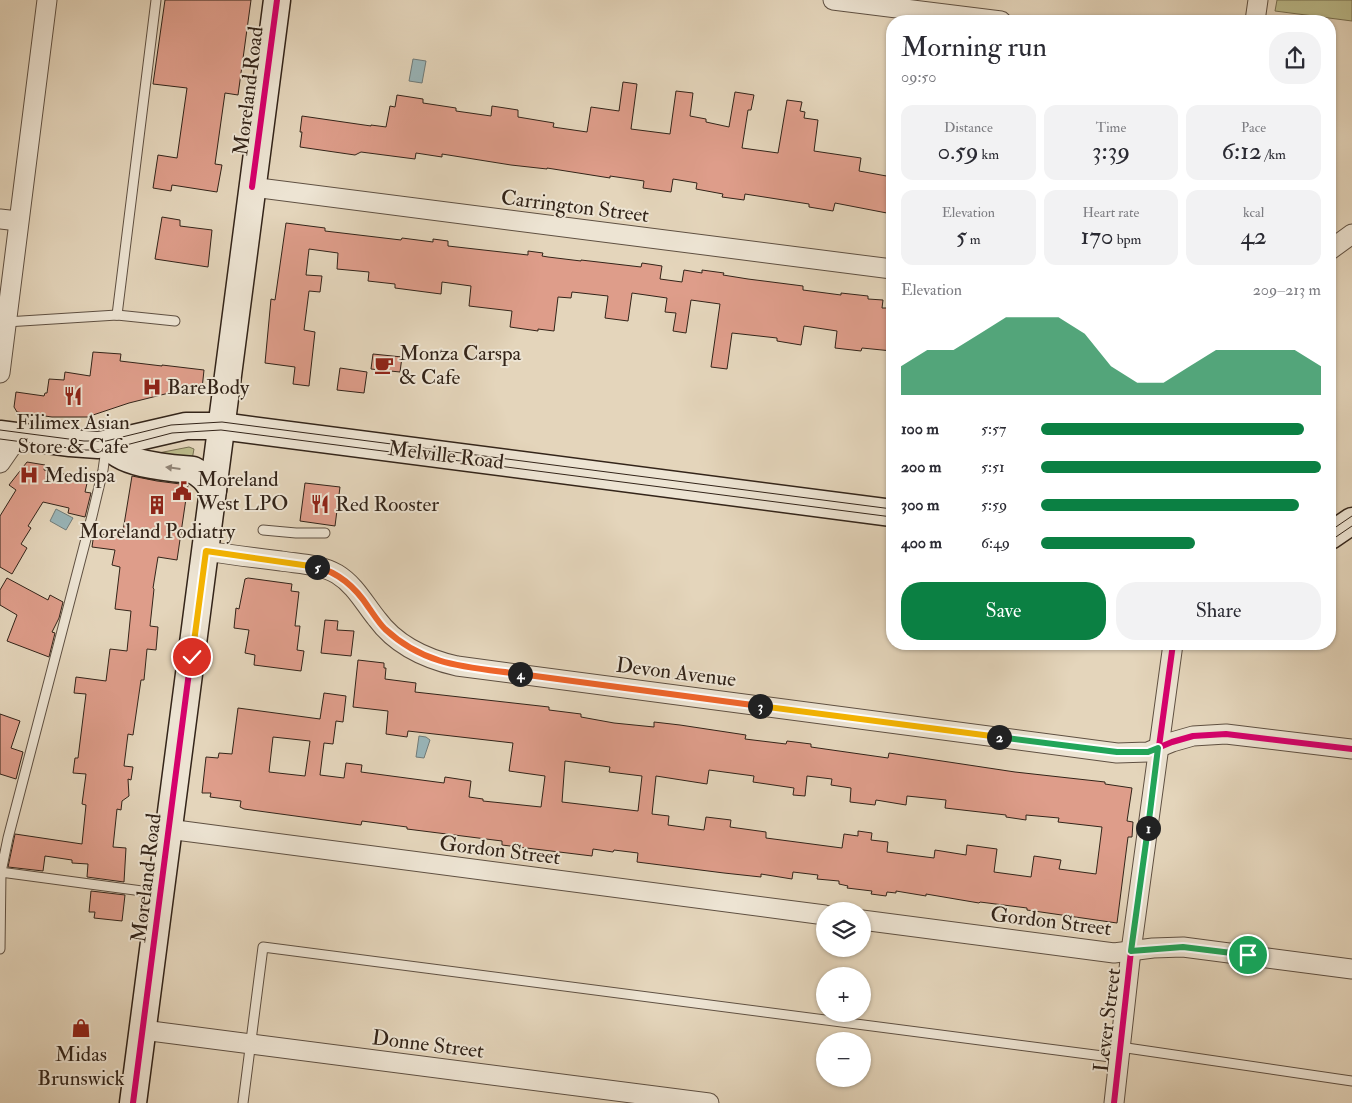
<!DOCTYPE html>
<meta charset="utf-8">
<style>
:root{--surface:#fff;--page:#f2f2f3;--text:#2b2b33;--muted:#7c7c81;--accent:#0b8043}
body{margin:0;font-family:"IM FELL Double Pica",serif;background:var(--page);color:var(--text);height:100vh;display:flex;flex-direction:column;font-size:19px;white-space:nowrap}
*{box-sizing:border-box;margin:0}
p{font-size:16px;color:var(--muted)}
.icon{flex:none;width:28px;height:28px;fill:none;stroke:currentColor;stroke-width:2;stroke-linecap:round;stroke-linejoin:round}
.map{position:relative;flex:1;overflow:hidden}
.panel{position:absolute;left:886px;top:15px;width:450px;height:635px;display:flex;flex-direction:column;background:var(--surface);border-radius:20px;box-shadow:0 1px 4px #0004}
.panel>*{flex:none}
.tools{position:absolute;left:816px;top:902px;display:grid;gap:10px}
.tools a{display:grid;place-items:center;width:55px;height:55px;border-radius:50%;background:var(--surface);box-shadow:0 1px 4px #0004;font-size:25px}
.pin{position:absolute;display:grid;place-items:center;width:42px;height:42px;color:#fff;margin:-21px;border:2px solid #fff;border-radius:50%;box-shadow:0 1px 5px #0007}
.km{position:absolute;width:25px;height:25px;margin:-12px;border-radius:50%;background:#222;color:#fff;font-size:14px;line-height:25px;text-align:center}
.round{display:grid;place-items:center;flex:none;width:52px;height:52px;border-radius:20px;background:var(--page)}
.head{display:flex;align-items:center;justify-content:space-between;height:85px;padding:0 15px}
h1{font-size:28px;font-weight:600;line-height:38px}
.figures{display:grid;grid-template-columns:repeat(3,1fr);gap:8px;height:85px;padding:5px 15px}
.figures div{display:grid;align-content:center;border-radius:12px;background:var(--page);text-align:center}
.figures b{font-size:25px;font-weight:600}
.figures small{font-size:14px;font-weight:400}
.figures p{font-size:14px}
.chart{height:140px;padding:10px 15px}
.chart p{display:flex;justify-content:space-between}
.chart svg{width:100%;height:90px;margin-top:5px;fill:var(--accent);opacity:.7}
.cta{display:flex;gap:10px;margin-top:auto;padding:10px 15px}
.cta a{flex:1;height:58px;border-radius:20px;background:var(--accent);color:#fff;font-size:20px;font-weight:600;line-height:58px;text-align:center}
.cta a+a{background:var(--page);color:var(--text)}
ul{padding:0 15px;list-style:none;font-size:16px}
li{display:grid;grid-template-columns:80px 60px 1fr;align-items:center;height:38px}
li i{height:12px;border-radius:6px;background:var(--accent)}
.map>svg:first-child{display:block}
.green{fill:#bbbb8b;stroke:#777052}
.water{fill:#99b6ba;stroke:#707c7a}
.building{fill:#de9d8a;stroke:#332419;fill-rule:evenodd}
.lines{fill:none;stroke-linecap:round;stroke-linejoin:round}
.lane-casing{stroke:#5f5042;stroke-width:11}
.street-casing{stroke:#5f5042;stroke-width:21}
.secondary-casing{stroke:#332419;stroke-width:29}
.lane{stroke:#ede4d3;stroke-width:9}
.street{stroke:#ede4d3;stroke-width:19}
.secondary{stroke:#ede4d3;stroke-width:26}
.tram{stroke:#332419;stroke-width:1}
.cycleway-casing{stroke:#ede4d3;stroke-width:9}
.cycleway{stroke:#d6006c;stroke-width:6}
.oneway{fill:#908476}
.split-1-casing{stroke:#fff;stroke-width:10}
.split-2-casing{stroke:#fff;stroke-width:10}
.split-3-casing{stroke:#fff;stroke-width:10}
.split-4-casing{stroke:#fff;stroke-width:10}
.split-5-casing{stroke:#fff;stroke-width:10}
.split-6-casing{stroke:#fff;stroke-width:10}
.split-1{stroke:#22a559;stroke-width:6}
.split-2{stroke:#22a559;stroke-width:6}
.split-3{stroke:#f5b400;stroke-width:6}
.split-4{stroke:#f0652b;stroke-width:6}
.split-5{stroke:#f0652b;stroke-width:6}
.split-6{stroke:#f5b400;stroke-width:6}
.labels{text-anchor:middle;stroke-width:4;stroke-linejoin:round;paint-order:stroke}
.street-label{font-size:21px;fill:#332419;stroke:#ede4d3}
.poi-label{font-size:21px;fill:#332419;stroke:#ede4d3;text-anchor:start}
</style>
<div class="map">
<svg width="1352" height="1103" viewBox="0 0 1352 1103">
<rect width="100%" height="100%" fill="#e4d5bb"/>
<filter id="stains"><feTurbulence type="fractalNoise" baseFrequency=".004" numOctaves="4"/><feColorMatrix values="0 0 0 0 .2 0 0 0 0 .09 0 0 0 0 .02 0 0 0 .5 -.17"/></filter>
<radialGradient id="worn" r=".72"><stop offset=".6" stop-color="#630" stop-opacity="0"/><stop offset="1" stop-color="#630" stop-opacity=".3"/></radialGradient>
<!-- green -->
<g class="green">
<polygon points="1277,0 1352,0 1352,21 1275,11"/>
<polygon points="189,447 194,449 191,465 143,456"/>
</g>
<!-- water -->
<g class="water">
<polygon points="413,59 426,61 422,83 409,81"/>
<polygon points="56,509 73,518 66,530 50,521"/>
<polygon points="419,736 426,737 430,740 424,758 416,757"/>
</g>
<!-- building -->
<g class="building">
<polygon points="165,0 251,0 238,95 225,93 215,164 222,165 217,192 172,185 171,191 153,188 158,155 177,158 187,88 153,84"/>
<polygon points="623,82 637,84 631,129 670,134 676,91 693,93 690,116 706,119 706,122 729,127 735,92 754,95 751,110 748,110 742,148 778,153 787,100 802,102 800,111 805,112 804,118 818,120 814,151 861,158 859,171 892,177 892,214 835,203 833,211 809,207 809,204 745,194 744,200 722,197 723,194 696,189 697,183 673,179 671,192 643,188 644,181 610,176 610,178 547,168 547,169 511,165 442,154 442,157 416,153 415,159 361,152 355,155 300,147 302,132 300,132 302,116 371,126 371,125 386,127 390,106 395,107 397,95 423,99 423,103 456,108 456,111 491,116 492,106 518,110 518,117 554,123 553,127 587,132 591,107 619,111"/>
<polygon points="162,217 180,220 180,226 212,230 208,267 155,259"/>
<polygon points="286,223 325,228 325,231 401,240 402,238 433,242 433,239 448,241 448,246 528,255 528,251 543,253 542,256 548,257 581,261 581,260 641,267 642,263 662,266 660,279 682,282 684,270 702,273 702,270 724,273 723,275 748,279 803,286 803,290 841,295 841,293 868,296 868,299 883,300 882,308 892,308 892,351 862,348 861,351 835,348 837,331 804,326 801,345 777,341 777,338 732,333 727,369 711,367 720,304 691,300 686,333 673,331 676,313 665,312 667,298 632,293 628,321 605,318 608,296 572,292 571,298 558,297 554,331 538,329 538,331 510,327 512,311 469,306 471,286 442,282 441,294 395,288 395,284 368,281 369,272 337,269 338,253 309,249 306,275 322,276 320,292 309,291 304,330 315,332 309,386 293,384 295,367 265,363 271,299 275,300"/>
<polygon points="93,352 121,354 120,361 162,366 162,365 204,370 202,389 198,392 173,392 129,403 87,417 52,417 17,412 14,407 16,392 44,396 45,393 47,393 49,379 64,380 65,372 90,376"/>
<polygon points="373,354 402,357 400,372 371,369"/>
<polygon points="340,368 367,372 364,393 337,390"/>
<polygon points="27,462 45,465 44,470 88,479 85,492 91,493 85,517 68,513 69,508 43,502 28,526 31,528 21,544 27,548 12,574 0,567 0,516 16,490 9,485"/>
<polygon points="132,476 157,481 188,485 177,560 158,557 153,588 154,589 150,626 158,627 156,650 147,649 144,680 141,680 133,735 128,734 124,766 133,767 131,780 128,779 129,796 122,801 121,810 117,809 113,847 126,848 124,882 87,877 88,864 72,863 72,860 45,856 43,871 8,867 15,834 82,844 86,805 82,804 86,774 73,773 75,758 78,758 86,694 74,693 76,677 106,681 110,649 127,651 131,611 115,609 120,567 112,565 115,550 92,547 94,533 122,537"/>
<polygon points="305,483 340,487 335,526 300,521"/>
<polygon points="7,578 48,600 50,595 63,602 59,618 52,632 55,633 49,657 7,641 17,615 0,605 0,590"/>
<polygon points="248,578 292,584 291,591 299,592 295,626 300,626 297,650 304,651 301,671 254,665 255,655 245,653 249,630 234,628 236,608 239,609 245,579"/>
<polygon points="325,620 338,621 337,630 354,631 351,656 321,653"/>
<path d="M358,660L384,663V668H386L385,679L416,683L415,692L549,707V710L581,714V717L614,723L654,727V722L680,725L746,735L745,739L786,744L787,741L811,744V747L888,758L889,753L1015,772L1105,782V784L1132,788L1127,821L1133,822L1132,837H1128L1117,923L1027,910V908L980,902L979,903L926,894V896L896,891V893L887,892L886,896L871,894L872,891L847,888L848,886L839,884V881L817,879L818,875L793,872L792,879L761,874V877L724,873L637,862L638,853L614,850L613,852L593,849L592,856L502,845V841L407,829V827L362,821L361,825L244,809L240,807L241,801L210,797L211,793H202L206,757L218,758L219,753L232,754L238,708L320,719L324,693L346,696L343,722L336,721L333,744L324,743L320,775L344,778L346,763L362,765L361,772L444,783L445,777L471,781L469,797L483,799V801L541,807L545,776L509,771L513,743L408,731L407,737L386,734L388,711L353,707ZM273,737L310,741L305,776L269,772ZM565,761L610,767L609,772L642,776L638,811L562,802ZM709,770L754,776L753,782L794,788L793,795L805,796L807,776L832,779L831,785L851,788L850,802L875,805L876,800L906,805L907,796L946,800L945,808L1006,815V817L1026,820V815L1059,818L1058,822L1102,827L1096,874L1059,869L1061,860L1034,856L1031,877L994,872L997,849L967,845L966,855L935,850L934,858L887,852L888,842L871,840L872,833L858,831V836L844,834L842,848L766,838V832L730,827L731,820L706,817L704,830L668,825L669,816L652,814L656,776L707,784Z"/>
<polygon points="0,714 20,721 11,748 23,752 16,779 0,774"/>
<polygon points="91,891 125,895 122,921 94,918 95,912 89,912"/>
</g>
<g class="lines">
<!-- lane casing -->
<g class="lane-casing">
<g id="lane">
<polyline points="117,315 156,0"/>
<polyline points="6,322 117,315 175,321"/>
<polyline points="263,530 296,533 325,533"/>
<polyline points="0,872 157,893"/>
<polyline points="0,949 1,872 8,838 92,516 103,470 106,449"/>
<polyline points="1120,1047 1352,1081"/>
<polyline points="243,1103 263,947 1118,1058"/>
</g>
</g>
<!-- street casing -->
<g class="street-casing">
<g id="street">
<polyline points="833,0 1001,21"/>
<polyline points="1255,21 1258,0"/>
<polyline points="252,187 892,269"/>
<polyline points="0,219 18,221"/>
<polyline points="1330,250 1352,234"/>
<polyline points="0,373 47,0"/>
<polyline points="0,463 18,437"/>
<path d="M206,551C231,555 256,558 281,561C300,564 320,564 337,574C355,585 364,603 377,619C396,645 426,659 457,666L1117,753L1148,752L1172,742L1193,736L1226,734L1352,749"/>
<polyline points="168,829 825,915"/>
<polyline points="862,920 1114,953 1153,948 1183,947 1352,969"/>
<polyline points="143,1030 709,1103"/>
<polyline points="1114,1103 1131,951 1173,644"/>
</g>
</g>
<!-- secondary casing -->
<g class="secondary-casing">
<g id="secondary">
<polyline points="0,434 70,443 98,445 121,441 186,426 221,426 892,513"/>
<path d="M108,444C119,465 171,468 193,470C203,475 207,481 213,490"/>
<polyline points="1330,536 1352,521"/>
<polyline points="133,1103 277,0"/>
</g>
</g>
<!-- lane -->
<use href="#lane" class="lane"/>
<!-- street -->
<use href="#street" class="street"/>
<!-- secondary -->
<use href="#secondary" class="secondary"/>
<!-- tram -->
<g class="tram">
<polyline points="0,430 84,441 106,441 171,425 222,422 892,509"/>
<polyline points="0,439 84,450 107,450 172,433 221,430 892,517"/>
<polyline points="1330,531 1352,516"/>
<polyline points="1330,541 1352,526"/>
</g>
<!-- cycleway casing -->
<g class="cycleway-casing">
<g id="cycleway">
<polyline points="252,187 277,0"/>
<path d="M206,551C231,555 256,558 281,561C300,564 320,564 337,574C355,585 364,603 377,619C396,645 426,659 457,666L1117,753L1148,752L1172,742L1193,736L1226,734L1352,749"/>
<polyline points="133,1103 191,657"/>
<polyline points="1114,1103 1131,951 1173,644"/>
</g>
</g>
<!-- cycleway -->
<use href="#cycleway" class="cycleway"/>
</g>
<!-- one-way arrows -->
<defs><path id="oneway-solid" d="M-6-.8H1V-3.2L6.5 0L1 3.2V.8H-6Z" transform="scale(1.25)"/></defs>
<use class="oneway" href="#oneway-solid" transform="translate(173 468) rotate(-173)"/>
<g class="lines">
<!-- split-1 casing -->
<g class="split-1-casing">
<polyline id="split-1" points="1148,828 1131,951 1183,947 1248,955"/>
</g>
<!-- split-2 casing -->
<g class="split-2-casing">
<polyline id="split-2" points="999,737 1117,752 1148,752 1158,748 1148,828"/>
</g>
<!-- split-3 casing -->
<g class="split-3-casing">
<polyline id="split-3" points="760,706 999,737"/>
</g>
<!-- split-4 casing -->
<g class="split-4-casing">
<polyline id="split-4" points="520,674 760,706"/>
</g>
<!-- split-5 casing -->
<g class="split-5-casing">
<path id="split-5" d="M317,567C340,573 356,588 369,608C374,615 379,623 385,629C426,667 468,667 520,674"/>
</g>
<!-- split-6 casing -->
<g class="split-6-casing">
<polyline id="split-6" points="192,657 206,551 317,567"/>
</g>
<!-- split-1 -->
<use href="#split-1" class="split-1"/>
<!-- split-2 -->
<use href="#split-2" class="split-2"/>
<!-- split-3 -->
<use href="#split-3" class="split-3"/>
<!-- split-4 -->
<use href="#split-4" class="split-4"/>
<!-- split-5 -->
<use href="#split-5" class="split-5"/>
<!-- split-6 -->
<use href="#split-6" class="split-6"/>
</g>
<!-- icons -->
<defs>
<g id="cafe-bare" transform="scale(1.5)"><path d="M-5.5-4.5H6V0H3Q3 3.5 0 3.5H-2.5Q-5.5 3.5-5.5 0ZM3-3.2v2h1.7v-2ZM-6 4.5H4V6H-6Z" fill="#8f2418" stroke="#ede4d3" stroke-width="2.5" paint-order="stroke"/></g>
<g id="hospital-bare" transform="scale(1.5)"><path d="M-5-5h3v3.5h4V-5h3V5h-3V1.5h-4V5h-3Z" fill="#8f2418" stroke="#ede4d3" stroke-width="2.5" paint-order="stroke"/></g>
<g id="restaurant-bare" transform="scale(1.5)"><path d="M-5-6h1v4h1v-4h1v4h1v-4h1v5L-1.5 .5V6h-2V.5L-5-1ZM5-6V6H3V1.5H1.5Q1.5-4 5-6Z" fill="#8f2418" stroke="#ede4d3" stroke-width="2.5" paint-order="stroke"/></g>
<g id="civic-bare" transform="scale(1.5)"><path d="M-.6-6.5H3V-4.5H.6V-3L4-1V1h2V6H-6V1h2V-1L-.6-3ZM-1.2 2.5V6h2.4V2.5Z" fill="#8f2418" stroke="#ede4d3" stroke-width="2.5" paint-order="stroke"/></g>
<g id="building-bare" transform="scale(1.5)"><path d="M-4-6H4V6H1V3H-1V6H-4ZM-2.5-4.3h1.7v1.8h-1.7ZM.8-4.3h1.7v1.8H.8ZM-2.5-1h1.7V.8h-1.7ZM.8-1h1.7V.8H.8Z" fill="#8f2418" stroke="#ede4d3" stroke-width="2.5" paint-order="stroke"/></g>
<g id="shop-bare" transform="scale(1.5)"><path d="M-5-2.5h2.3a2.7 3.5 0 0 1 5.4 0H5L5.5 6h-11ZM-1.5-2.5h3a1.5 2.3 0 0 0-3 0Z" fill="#8f2418" stroke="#ede4d3" stroke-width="2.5" paint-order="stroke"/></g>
</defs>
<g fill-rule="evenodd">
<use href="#cafe-bare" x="384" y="365"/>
<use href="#hospital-bare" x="152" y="387"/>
<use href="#restaurant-bare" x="73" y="396"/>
<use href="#hospital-bare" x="29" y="475"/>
<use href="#civic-bare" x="182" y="491"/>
<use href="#restaurant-bare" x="320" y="504"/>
<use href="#building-bare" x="157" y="505"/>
<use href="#shop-bare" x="81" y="1028"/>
</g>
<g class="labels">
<!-- street labels -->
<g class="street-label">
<text transform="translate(248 91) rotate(-83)" y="7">Moreland Road</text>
<text transform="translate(575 206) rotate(7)" y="7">Carrington Street</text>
<text transform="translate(446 455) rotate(7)" y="7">Melville Road</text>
<text transform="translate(676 672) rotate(7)" y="7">Devon Avenue</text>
<text transform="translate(500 850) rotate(7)" y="7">Gordon Street</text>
<text transform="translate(146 878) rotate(-83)" y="7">Moreland Road</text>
<text transform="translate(1051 921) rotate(7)" y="7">Gordon Street</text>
<text transform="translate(1107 1020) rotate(-83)" y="7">Lever Street</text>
<text transform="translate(428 1044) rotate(7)" y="7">Donne Street</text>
</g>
<!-- poi labels -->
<g class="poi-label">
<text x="399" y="360">Monza Carspa<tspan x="399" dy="24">&amp; Cafe</tspan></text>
<text x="167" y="394">BareBody</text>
<text x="73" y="429" text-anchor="middle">Filimex Asian<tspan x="73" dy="24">Store &amp; Cafe</tspan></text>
<text x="44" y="482">Medispa</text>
<text x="197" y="486">Moreland<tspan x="197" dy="24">West LPO</tspan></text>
<text x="335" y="511">Red Rooster</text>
<text x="157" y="538" text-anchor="middle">Moreland Podiatry</text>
<text x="81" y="1061" text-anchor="middle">Midas<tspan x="81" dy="24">Brunswick</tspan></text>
</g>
</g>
<rect width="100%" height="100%" filter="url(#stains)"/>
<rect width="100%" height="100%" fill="url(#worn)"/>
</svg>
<div class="tools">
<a><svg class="icon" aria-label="layers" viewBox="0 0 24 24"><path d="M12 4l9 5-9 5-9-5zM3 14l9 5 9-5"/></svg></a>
<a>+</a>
<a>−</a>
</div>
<div class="pin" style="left:1248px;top:955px;background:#1e9e55"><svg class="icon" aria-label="arrive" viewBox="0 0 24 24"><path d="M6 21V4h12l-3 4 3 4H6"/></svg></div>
<div class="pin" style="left:192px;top:657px;background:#d93025"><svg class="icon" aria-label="check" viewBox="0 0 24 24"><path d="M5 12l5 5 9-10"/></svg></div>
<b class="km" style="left:1148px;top:828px">1</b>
<b class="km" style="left:999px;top:737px">2</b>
<b class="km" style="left:760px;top:706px">3</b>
<b class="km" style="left:520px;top:674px">4</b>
<b class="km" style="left:317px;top:567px">5</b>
<section class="panel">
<div class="head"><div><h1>Morning run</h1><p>09:50</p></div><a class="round"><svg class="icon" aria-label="share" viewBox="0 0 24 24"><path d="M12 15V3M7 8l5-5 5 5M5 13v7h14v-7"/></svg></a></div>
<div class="figures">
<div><p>Distance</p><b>0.59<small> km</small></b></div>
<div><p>Time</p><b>3:39</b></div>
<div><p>Pace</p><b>6:12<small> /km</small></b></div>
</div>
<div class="figures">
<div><p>Elevation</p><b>5<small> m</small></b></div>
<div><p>Heart rate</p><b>170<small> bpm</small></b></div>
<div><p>kcal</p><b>42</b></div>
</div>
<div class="chart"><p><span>Elevation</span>209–213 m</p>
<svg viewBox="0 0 160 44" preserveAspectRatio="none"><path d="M0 44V30L10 22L20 22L30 14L40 6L50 6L60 6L70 14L80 30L90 38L100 38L110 30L120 22L130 22L140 22L150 22L160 30V44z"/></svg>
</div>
<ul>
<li><b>100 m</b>5:57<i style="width:94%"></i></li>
<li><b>200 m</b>5:51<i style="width:100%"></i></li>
<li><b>300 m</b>5:59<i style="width:92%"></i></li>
<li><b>400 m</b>6:49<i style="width:55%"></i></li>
</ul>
<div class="cta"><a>Save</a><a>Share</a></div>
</section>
</div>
